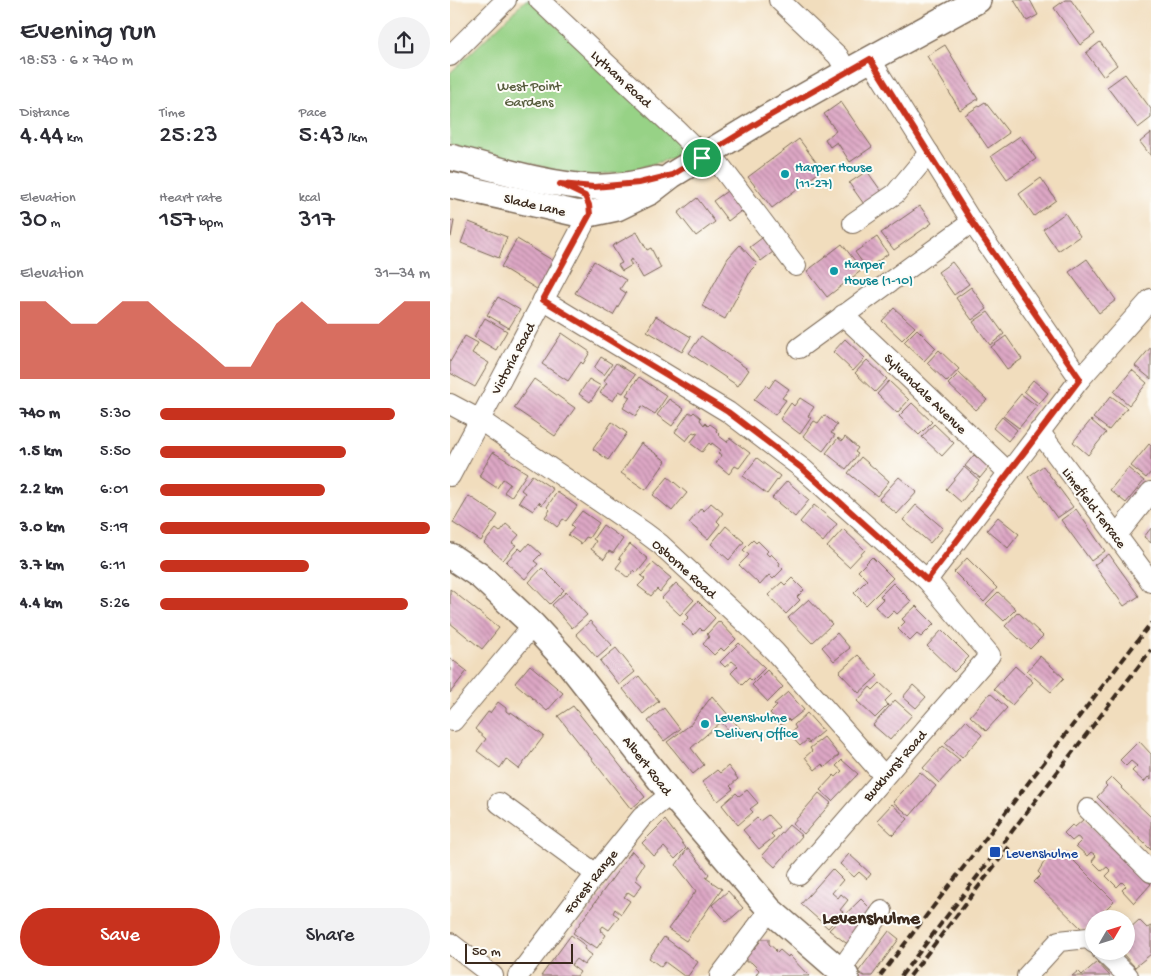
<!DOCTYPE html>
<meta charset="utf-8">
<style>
:root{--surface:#fff;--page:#f2f2f3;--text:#2b2b33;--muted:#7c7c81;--accent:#c8321e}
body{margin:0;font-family:"Gochi Hand",sans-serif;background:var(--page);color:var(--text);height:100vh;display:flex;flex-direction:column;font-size:19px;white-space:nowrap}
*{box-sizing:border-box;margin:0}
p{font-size:16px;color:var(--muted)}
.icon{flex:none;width:28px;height:28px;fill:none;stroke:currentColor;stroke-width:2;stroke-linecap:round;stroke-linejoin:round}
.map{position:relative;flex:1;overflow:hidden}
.side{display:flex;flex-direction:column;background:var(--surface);width:450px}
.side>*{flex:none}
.needle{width:32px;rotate:51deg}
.controls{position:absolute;left:635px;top:910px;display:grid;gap:10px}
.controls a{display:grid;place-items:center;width:50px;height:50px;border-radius:50%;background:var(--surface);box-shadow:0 2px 8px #0003;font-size:25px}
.scale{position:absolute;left:15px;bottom:12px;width:108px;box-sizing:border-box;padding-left:5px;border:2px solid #3b2a1e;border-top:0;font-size:14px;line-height:18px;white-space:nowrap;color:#3b2a1e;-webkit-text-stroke:4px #fdfcf7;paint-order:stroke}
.pin{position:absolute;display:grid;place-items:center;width:42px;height:42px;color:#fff;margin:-21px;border:2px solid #fff;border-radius:50%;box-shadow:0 1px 5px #0007}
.round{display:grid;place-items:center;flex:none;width:52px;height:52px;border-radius:26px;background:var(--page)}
.head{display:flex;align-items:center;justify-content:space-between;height:85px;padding:0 20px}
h1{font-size:28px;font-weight:600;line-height:38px}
.stats{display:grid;grid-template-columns:repeat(3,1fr);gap:8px;height:85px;padding:5px 20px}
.stats div{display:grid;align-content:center}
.stats b{font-size:25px;font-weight:600}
.stats small{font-size:14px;font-weight:400}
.stats p{font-size:14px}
.chart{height:140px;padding:10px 20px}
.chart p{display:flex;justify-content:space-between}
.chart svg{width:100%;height:90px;margin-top:5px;fill:var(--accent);opacity:.7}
.cta{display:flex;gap:10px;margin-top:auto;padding:10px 20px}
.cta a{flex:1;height:58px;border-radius:30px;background:var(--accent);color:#fff;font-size:20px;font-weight:600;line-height:58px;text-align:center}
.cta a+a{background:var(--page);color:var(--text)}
ul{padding:0 20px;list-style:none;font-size:16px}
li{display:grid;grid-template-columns:80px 60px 1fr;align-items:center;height:38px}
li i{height:12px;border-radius:6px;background:var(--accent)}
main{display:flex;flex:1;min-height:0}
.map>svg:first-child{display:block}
.green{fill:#97d286;stroke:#697e52}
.building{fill:url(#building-back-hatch)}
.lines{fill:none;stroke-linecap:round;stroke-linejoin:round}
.minor-casing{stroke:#7b6956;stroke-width:22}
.major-casing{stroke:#7b6956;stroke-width:28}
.minor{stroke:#fff;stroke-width:20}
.major{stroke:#fff;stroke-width:25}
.rail{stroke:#3b2a1e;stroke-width:4;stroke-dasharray:8 4;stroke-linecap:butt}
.route-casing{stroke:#fff;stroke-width:10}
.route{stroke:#c8321e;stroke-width:6}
.culture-dot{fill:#0f9aa8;stroke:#fdfcf7;stroke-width:2}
.transit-dot{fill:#1a4fb4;stroke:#fdfcf7;stroke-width:2}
.labels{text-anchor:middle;stroke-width:4;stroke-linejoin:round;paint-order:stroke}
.street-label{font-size:14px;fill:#3b2a1e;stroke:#fdfcf7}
.park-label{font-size:14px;fill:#575c3d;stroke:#fdfcf7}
.culture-label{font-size:14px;fill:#0d838f;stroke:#fdfcf7;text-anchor:start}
.transit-label{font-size:14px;fill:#164399;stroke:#fdfcf7;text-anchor:start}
.district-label{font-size:19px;font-weight:bold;fill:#3b2a1e;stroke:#fdfcf7}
</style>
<main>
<section class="side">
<div class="head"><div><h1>Evening run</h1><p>18:53 · 6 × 740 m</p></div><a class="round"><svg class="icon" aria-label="share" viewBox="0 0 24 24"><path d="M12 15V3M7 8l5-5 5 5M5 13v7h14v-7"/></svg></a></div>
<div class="stats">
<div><p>Distance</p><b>4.44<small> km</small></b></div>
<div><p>Time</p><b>25:23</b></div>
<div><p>Pace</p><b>5:43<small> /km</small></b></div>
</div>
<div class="stats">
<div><p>Elevation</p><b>30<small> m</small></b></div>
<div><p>Heart rate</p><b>157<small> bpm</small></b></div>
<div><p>kcal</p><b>317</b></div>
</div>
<div class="chart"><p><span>Elevation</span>31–34 m</p>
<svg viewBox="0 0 160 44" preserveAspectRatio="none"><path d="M0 44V6L10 6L20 17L30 17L40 6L50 6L60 17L70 27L80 38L90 38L100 17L110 6L120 17L130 17L140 17L150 6L160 6V44z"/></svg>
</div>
<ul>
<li><b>740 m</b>5:30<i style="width:87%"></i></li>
<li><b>1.5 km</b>5:50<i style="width:69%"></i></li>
<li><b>2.2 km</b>6:01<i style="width:61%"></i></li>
<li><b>3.0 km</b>5:19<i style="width:100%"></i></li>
<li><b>3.7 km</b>6:11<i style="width:55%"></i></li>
<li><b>4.4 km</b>5:26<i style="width:92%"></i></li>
</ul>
<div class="cta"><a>Save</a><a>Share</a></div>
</section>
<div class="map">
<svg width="701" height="976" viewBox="0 0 701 976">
<defs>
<pattern id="building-back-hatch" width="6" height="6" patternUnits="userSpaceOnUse" patternTransform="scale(1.25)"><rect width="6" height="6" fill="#dda7c5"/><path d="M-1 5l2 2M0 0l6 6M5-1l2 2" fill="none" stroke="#b4889f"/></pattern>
</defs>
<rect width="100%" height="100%" fill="#fdfcf7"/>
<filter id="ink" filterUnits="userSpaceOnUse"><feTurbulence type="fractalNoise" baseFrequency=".02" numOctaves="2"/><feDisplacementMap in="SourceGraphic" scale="10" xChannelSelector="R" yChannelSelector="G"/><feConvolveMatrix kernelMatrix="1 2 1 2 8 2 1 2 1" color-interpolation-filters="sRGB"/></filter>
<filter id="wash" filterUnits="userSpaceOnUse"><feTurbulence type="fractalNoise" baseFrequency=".0096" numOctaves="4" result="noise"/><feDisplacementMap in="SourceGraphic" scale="20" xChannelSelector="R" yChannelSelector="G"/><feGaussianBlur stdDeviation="1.12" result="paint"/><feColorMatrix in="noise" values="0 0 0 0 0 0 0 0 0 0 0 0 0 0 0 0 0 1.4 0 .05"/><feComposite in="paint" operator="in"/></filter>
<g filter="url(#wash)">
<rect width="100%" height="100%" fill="#f1ddbd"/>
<!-- green -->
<polygon class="green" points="76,0 79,0 236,148 223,158 178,171 135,177 0,144 0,73"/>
<g id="blocks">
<!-- building -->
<g class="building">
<polygon points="564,0 580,0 588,15 577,21"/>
<polygon points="615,0 621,0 645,34 630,45 604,8"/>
<polygon points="650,42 667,65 653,76 636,53"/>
<polygon points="495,45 528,99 510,110 477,56"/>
<polygon points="675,74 701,109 701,118 688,128 657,87"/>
<polygon points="391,102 422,147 400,162 387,142 380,147 375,139 386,131 374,114"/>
<polygon points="535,102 559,133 538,148 515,115"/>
<polygon points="701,133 701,156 690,142"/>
<polygon points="570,136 586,159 557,179 541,156"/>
<polygon points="349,139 372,170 322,208 298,177"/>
<polygon points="417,171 434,195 416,207 399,183"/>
<polygon points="591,178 606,200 584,216 569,194"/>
<polygon points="280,189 295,208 278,221 263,201"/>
<polygon points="247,198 265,222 246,236 228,213"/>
<polygon points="470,206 482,223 444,250 431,233"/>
<polygon points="615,213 630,236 608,251 593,229"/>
<polygon points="0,220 4,221 1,237 0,237"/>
<polygon points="19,222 57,237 49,258 11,243"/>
<polygon points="187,232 197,250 201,248 211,268 193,278 182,259 179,261 182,265 172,271 168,265 172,263 162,246"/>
<polygon points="316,235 327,249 311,261 300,247"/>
<polygon points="427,237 438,254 417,269 405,252"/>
<polygon points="67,239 107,263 90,291 51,267"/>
<polygon points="392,244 412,270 377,297 357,271"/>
<polygon points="290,245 307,264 301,270 275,319 252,306 278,258"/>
<polygon points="637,259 666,300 649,313 619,272"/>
<polygon points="144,261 176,280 170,289 176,293 163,315 125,293"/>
<polygon points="502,262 519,284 504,295 488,272"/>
<polygon points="521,287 537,309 522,320 506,298"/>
<polygon points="48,297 70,310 59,328 37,315"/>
<polygon points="444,308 465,327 452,340 432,321"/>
<polygon points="538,312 554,334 540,345 523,322"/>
<polygon points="206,316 241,337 232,352 197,331"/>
<polygon points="35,318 57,331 46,350 24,337"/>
<polygon points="467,329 486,348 474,361 454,342"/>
<polygon points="112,333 140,352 133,364 131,362 118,381 92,364"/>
<polygon points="15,336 28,343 22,353 39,363 25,387 0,373 0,362"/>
<polygon points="251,336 299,370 288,386 239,353"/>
<polygon points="556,336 572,359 557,369 541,347"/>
<polygon points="395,339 415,358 403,371 383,352"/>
<polygon points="701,347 701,379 685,366"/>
<polygon points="489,350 509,369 497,382 477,363"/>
<polygon points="151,357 162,364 154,375 144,368"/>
<polygon points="417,360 437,379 425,392 405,373"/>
<polygon points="166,363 185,375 173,393 169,391 163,401 150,393 157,383 154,381"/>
<polygon points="682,370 697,383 679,405 664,392"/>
<polygon points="509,373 537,400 526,410 498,384"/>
<polygon points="189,377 217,396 205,414 192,406 186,416 173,408 180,397 176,395"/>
<polygon points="84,379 125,408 105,436 64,408"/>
<polygon points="139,379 151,386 140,402 129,394"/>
<polygon points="325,379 339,389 332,398 336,400 325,415 304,400 316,385 319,388"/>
<polygon points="583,380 598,393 589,404 574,391"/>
<polygon points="439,381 459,400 447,413 427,394"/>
<polygon points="571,394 587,406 569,428 553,416"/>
<polygon points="661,396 677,408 659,430 643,418"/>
<polygon points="350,398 364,407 358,416 361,418 350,434 330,419 341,403 344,406"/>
<polygon points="219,399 234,409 222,426 207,415"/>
<polygon points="462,403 482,422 469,435 449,416"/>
<polygon points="239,412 242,414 244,412 251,418 250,420 254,425 255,423 258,426 260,424 267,429 266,431 269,434 268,435 277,442 280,438 300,453 289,468 285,466 279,474 266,463 272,455 268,453 271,450 262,443 261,445 259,443 252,452 240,443 248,433 246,432 245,433 243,432 236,441 225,432"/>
<polygon points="374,415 387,425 381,433 385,435 373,451 353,436 364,421 368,423"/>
<polygon points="552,417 567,430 558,441 543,428"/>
<polygon points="641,420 656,433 638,455 623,442"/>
<polygon points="162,422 177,433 158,460 143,449"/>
<polygon points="484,424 504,443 492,456 472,437"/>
<polygon points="395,437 408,448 405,452 408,454 396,469 376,453 388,438 392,441"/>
<polygon points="191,443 216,461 196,490 171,473"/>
<polygon points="699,444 701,446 701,472 696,478 681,466"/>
<polygon points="43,452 77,473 61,497 54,492 60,484 53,479 47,488 29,476"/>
<polygon points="524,455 539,467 530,478 515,466"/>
<polygon points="411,457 439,481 427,496 398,473"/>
<polygon points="307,458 330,476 317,494 293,476"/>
<polygon points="593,466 623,507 607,518 578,477"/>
<polygon points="514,467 529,480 511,502 496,489"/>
<polygon points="678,468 694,481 676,503 660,490"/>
<polygon points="82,475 103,489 92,505 89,502 83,511 69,502 75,493 71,490"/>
<polygon points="218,477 237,493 222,511 203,495"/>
<polygon points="449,477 467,492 447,514 429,499"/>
<polygon points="337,481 359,500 345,517 322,498"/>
<polygon points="107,492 127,506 116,521 113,519 107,527 95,517 100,510 97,507"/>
<polygon points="19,496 48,515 31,541 3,523"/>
<polygon points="261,503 273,513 267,521 270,524 258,539 239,523 251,508 254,511"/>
<polygon points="364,505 387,524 373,542 350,522"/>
<polygon points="466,505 493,528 480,543 453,520"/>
<polygon points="626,509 655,551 641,561 611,520"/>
<polygon points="132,511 149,523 139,538 136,537 131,544 118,535 124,528 121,525"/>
<polygon points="548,517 569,534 558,548 537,530"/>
<polygon points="56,524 69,535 62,543 66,545 53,560 34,543 46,529 50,532"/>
<polygon points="153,525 173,539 163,553 159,551 154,559 141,549 146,541 143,539"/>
<polygon points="276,526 294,542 279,560 261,544"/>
<polygon points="701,528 701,543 694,537"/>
<polygon points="393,529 415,550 399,567 377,547"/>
<polygon points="303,540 306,543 308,541 318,551 316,553 319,556 321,554 330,563 329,565 333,569 323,579 319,575 310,585 289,565 299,555 293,550"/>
<polygon points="79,543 91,554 84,561 88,564 75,579 56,562 69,548 72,551"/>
<polygon points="180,544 198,559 187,573 184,570 178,578 166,568 172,560 169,558"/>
<polygon points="659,554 689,596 674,606 644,565"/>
<polygon points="422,557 443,578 416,605 404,593 417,580 408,571"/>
<polygon points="517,558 547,588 534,602 504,572"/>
<polygon points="203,563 221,578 210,592 207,589 201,596 188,586 195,579 191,576"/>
<polygon points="92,568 114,590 100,604 79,582"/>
<polygon points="342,578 354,590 347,597 350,600 336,614 318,595 332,582 335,585"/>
<polygon points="226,583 244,600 230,615 212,598"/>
<polygon points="443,583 461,601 447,614 444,611 437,618 425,607 433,599 430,596"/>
<polygon points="0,589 49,628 32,649 0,623"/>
<polygon points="116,592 137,615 122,628 102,605"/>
<polygon points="548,592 566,609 554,621 536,604"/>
<polygon points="359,599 382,624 362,643 338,618"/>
<polygon points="248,601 265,618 253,631 250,628 244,635 232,624 239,617 236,614"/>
<polygon points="466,606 484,624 471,637 467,634 460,641 448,629 455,622 452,619"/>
<polygon points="568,612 593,636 580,649 555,626"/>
<polygon points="140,621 162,645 147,658 126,634"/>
<polygon points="269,621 286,639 274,651 271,648 264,655 253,644 259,637 257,634"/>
<polygon points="492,630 519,657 504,672 477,646"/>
<polygon points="387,633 400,648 384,661 372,647"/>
<polygon points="289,643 315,668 302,681 299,678 292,685 281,673 288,666 282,661 275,667 270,662"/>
<polygon points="166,648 185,672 169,685 150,661"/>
<polygon points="408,655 428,676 409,693 389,672"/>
<polygon points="590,656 614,678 601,692 577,671"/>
<polygon points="0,658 17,671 0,693"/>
<polygon points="80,665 113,693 97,711 65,683"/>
<polygon points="565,666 583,682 562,705 544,689"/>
<polygon points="317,670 333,687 318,702 302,685"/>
<polygon points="189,676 209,701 193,714 173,689"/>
<polygon points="430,683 442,694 435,701 438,705 425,718 407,701 420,687 423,690"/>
<polygon points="463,685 476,697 466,708 453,697"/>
<polygon points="338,692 354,710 340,721 338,719 331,725 320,713 327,706 324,704"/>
<polygon points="540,693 557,708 536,731 520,716"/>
<polygon points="262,696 293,732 287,739 271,722 241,748 254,765 243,774 217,742 240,725"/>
<polygon points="445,700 462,715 440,740 423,725"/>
<polygon points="48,702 56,708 56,711 60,714 61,712 94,736 69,769 56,759 50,768 27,751 36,739 25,729 38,712 40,713"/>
<polygon points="123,706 195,797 181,809 108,716"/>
<polygon points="214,708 230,729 214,741 198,721"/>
<polygon points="357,713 373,731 359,743 357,740 350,746 339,734 346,728 344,725"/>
<polygon points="516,720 532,735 512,758 495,743"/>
<polygon points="374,737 389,755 375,767 372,764 365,770 355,757 362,751 360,748"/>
<polygon points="689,741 701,754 701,780 698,777 694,782 682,771 687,766 681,761 676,766 670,760"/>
<polygon points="493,746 510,760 489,783 473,768"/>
<polygon points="392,760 408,774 382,801 370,790 384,775 386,777 392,771 386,766"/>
<polygon points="278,766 288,779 280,786 283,789 268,801 252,782 267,770 270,773"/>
<polygon points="470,772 486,786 460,816 443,802"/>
<polygon points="662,777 672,787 671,788 701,817 701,850 647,797 657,786 655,784"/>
<polygon points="297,790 308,803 300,809 303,812 288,825 272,805 286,793 289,796"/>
<polygon points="369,793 381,803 354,834 342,824"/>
<polygon points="442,804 458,819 443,835 427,820"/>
<polygon points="318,815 329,827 321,834 324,837 309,849 293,830 307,818 310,821"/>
<polygon points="634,819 701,884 684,903 672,890 676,886 672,882 667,887 656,876 661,871 657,867 652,871 642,861 646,856 644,854 641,852 637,856 626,846 631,841 629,838 627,837 622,841 614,833 622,825 625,827"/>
<polygon points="215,820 236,848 225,859 214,847 204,856 192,843"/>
<polygon points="339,825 352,836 325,867 312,855"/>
<polygon points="238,848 259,874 256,878 272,889 236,941 218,929 246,891 226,865"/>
<polygon points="182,851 194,864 186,876 188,877 186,880 192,885 184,896 178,892 174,897 180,901 171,914 165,909 163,913 169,917 159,930 153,926 150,930 156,935 147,948 141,944 140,945 123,933"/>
<polygon points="601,851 608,858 615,852 664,901 646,919 644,919 644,921 634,931 584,882 591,875 588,872"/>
<polygon points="399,854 421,874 417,879 409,872 404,877 390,864"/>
<polygon points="382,869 393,880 382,893 388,898 391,894 398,900 390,910 393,912 378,928 351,904"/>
<polygon points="278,891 293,908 277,922 262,905"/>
<polygon points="411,899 423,911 402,944 396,943 379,930"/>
<polygon points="689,920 697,928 701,926 701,954 685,967 670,951 676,951 676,940 681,936 676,931 676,927 679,929"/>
<polygon points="439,931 449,939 422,976 414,976 408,972"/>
<polygon points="121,935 136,946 134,949 142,955 134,965 126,959 121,965 130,972 127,976 91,976"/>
<polygon points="214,937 248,962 238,976 234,976 215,962 211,967 199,958"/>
<polygon points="310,939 319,939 319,944 326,950 325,951 327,953 330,950 338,957 339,955 359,976 308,976 306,975 309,970 301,962 296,962 296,953 300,953 310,942"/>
<polygon points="647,962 660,976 622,976 628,971 632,975"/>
</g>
</g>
</g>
<g filter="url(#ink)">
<use href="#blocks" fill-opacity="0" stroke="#7b6956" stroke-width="1"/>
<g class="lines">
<!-- minor casing -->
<g class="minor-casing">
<g id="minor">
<polyline points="89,0 228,131 246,149 252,158"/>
<polyline points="329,0 388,56 397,72"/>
<polyline points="0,56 56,0"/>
<polyline points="420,59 522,222 630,379"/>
<polyline points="260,152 346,266"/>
<polyline points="403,223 445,194 479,153"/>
<polyline points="93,300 278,412 353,469 477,580 540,655 349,875"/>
<polyline points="393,315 558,472"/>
<polyline points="349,348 522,222"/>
<polyline points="0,404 30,420 194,532 210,544 304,631 325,652 434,776"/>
<polyline points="589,431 701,582"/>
<polyline points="0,476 139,214"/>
<polyline points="667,535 701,492"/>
<polyline points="477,580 630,379 701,299"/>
<polyline points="3,721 83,625"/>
<polyline points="49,803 146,874"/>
<polyline points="638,809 701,872"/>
<polyline points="0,943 43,976"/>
<polyline points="652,951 678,976"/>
<polyline points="390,971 432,911"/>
<polyline points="68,976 146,874 192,817 221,794"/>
<polyline points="270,976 320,910"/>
<polyline points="577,976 609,941 638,938 644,943"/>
</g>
</g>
<!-- major casing -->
<g class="major-casing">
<g id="major">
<path d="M0,157C46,168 94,185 142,187C164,188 187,184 207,179"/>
<polyline points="0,185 125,213 139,214 167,208 200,192 222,175 314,119 397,72 528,0"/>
<polyline points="0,556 30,576 83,625 120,665 221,794 320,910 396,976"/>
</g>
</g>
<!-- minor -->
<use href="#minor" class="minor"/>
<!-- major -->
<use href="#major" class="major"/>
<!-- rail -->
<g class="rail">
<polyline points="430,976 701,623"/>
<polyline points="451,976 701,650"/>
<polyline points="460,976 559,847"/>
</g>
</g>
</g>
<g class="lines" filter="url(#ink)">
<!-- route casing -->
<g class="route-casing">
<polygon id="route" points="420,59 522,222 630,379 477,580 353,469 278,412 93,300 140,214 139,205 135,196 110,184 144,187 189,183 222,175 314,119"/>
</g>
<!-- route -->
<use href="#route" class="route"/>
</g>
<!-- markers -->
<g class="culture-dot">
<circle cx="335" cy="174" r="5"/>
<circle cx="384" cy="271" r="5"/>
<circle cx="255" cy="724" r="5"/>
</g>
<rect class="transit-dot" x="539" y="846" width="12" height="12" rx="2.5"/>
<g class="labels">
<!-- street labels -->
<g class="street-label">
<text transform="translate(172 78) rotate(43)" y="5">Lytham Road</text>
<text transform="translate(85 204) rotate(13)" y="5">Slade Lane</text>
<text transform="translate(62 358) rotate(-62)" y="5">Victoria Road</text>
<text transform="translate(476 393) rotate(44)" y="5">Sylvandale Avenue</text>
<text transform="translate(645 507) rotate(53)" y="5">Limefield Terrace</text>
<text transform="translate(235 568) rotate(42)" y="5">Osborne Road</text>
<text transform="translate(198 765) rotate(52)" y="5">Albert Road</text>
<text transform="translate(444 765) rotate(-49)" y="5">Buckhurst Road</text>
<text transform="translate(140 881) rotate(-52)" y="5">Forest Range</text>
</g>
<!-- park labels -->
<g class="park-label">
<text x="79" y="90">West Point<tspan x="79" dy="16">Gardens</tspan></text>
</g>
<!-- culture labels -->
<g class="culture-label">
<text x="345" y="171">Harper House<tspan x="345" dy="16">(11-27)</tspan></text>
<text x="394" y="268">Harper<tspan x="394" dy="16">House (1-10)</tspan></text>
<text x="265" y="721">Levenshulme<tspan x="265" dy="16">Delivery Office</tspan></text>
</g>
<!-- transit labels -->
<g class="transit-label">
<text x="556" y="857">Levenshulme</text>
</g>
<!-- district labels -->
<g class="district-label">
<text x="421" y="923">Levenshulme</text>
</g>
</g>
</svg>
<div class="controls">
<a><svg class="needle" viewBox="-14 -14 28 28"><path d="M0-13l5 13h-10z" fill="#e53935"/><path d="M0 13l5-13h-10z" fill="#7c7c81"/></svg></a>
</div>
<div class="scale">50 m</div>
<div class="pin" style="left:252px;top:158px;background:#1e9e55"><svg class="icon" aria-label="arrive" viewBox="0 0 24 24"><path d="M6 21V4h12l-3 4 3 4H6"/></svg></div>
</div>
</main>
